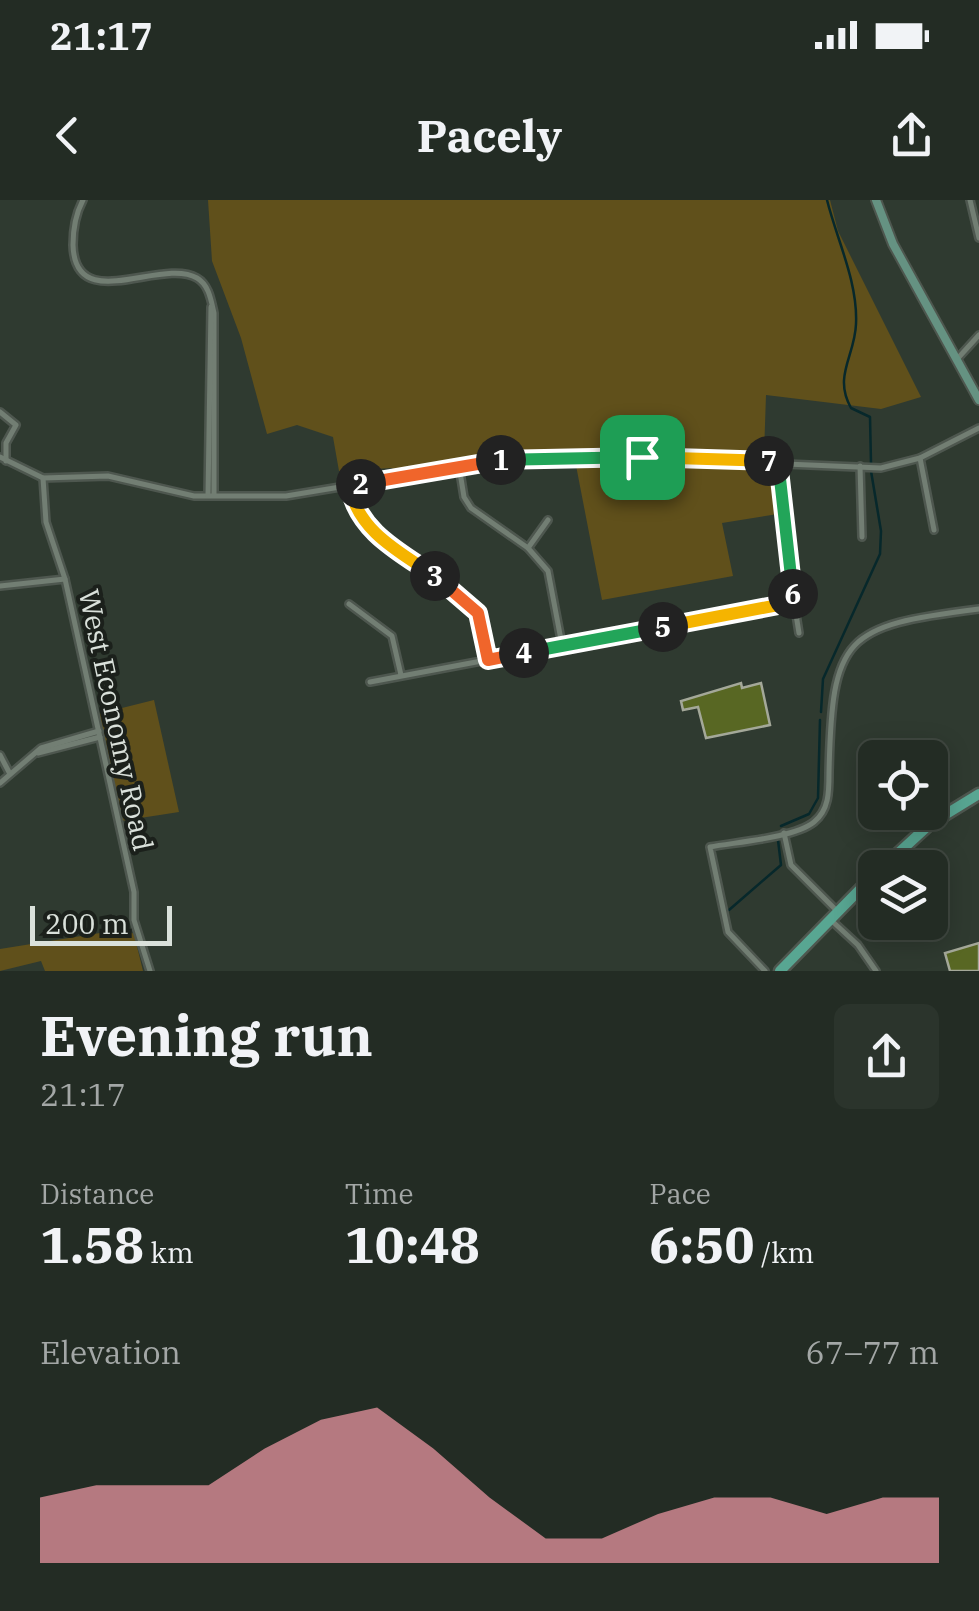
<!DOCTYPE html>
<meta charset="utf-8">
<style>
:root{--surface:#232c24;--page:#2b342c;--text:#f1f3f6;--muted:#a3a7a6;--line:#404841;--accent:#f39aa7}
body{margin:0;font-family:"IBM Plex Serif",serif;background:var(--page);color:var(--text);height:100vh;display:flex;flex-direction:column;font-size:38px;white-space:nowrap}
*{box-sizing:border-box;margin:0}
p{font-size:32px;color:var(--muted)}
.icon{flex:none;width:55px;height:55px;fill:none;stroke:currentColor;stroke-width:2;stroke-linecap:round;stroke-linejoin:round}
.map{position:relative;height:771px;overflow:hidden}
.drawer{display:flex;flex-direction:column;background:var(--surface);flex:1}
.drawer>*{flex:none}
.buttons{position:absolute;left:858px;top:540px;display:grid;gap:20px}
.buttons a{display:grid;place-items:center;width:90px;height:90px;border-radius:15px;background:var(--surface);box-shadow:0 5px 25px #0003,0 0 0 2px var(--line);font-size:50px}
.scale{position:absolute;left:30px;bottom:25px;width:142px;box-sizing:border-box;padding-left:10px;border:5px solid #dae1db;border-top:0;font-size:28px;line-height:35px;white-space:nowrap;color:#dae1db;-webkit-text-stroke:8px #1b201b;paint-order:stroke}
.pin{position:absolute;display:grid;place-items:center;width:85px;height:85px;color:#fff;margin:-42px;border-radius:20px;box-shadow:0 5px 15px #0006}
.km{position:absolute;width:50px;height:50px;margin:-25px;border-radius:50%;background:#222;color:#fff;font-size:28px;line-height:50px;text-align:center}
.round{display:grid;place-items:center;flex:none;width:105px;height:105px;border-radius:15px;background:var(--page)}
.overview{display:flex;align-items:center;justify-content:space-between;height:170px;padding:0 40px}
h1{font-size:55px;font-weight:700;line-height:75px}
.figures{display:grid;grid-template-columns:repeat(3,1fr);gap:15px;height:170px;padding:10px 40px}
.figures div{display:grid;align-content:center}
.figures b{font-size:50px;font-weight:700}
.figures small{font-size:28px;font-weight:400}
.figures p{font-size:28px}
.chart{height:280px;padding:20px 40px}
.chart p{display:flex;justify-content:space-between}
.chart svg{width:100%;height:180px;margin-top:10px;fill:var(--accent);opacity:.7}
.status{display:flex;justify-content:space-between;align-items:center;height:70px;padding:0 50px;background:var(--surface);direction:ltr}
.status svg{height:28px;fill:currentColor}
header{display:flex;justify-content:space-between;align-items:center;height:130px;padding:0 40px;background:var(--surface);font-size:45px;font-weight:700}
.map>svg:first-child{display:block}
.green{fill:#60501b}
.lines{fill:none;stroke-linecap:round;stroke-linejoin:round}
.stream{stroke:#07282b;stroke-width:2.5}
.building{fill:#586723;stroke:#a4a899;stroke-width:2.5}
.street-casing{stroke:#4e574f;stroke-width:10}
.secondary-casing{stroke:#4e574f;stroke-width:12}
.primary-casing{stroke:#4e574f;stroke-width:15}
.street{stroke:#727e73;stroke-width:5}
.secondary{stroke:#659282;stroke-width:8}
.primary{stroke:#58a692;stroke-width:10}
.split-1-casing{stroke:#fff;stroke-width:20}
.split-2-casing{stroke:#fff;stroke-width:20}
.split-3-casing{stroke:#fff;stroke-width:20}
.split-4-casing{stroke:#fff;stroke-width:20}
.split-5-casing{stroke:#fff;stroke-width:20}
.split-6-casing{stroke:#fff;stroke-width:20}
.split-7-casing{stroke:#fff;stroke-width:20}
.split-8-casing{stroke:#fff;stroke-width:20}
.split-1{stroke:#22a559;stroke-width:12}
.split-2{stroke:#f0652b;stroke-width:12}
.split-3{stroke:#f5b400;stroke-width:12}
.split-4{stroke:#f0652b;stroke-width:12}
.split-5{stroke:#22a559;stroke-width:12}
.split-6{stroke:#f5b400;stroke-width:12}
.split-7{stroke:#22a559;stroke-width:12}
.split-8{stroke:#f5b400;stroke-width:12}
.labels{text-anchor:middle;stroke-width:8;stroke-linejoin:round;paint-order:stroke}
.street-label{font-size:28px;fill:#dae1db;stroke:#1b201b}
</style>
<div class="status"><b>21:17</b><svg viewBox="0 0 49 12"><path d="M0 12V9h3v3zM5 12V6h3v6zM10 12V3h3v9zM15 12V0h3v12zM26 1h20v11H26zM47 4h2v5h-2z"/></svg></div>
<header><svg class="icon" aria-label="back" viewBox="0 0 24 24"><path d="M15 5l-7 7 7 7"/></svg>Pacely<svg class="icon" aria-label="share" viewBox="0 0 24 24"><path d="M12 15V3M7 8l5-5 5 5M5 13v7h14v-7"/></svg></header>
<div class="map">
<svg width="979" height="771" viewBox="0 0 979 771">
<rect width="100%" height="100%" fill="#2f3a30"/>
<!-- green -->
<g class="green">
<polygon points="208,0 830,0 838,31 921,197 881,209 766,195 764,254 513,250 395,272 392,268 339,271 333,237 297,225 267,234 241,138 212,61"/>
<polygon points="574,255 774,265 778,314 722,323 733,376 602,400"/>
<polygon points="154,500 179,612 121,621 98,514"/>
<polygon points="125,729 134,734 143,771 45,771 41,761 0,771 0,749"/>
</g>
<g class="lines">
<!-- stream -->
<g class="stream">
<path d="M827,0C837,40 858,82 856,124C855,156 833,176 851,208L870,217L871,263"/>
<polyline points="821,512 823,479 880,354 881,331 871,271"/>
<polyline points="781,626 809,614 818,598 820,520"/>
<polyline points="729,710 781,665 778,640"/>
</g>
</g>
<!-- building -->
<g class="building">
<polygon points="741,483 742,488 761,483 770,525 706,538 698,507 683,510 681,501"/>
<polygon points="979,743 979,771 950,771 945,753"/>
</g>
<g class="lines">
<!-- street casing -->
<g class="street-casing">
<g id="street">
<path d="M83,0C75,15 73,29 73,45C75,116 161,57 197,78C209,85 211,100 214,113V295"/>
<polyline points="970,0 979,38"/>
<polyline points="959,157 979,135"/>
<polyline points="0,212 16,225 6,243 6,261"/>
<polyline points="0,257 43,278 108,276 194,296 286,296 496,261 574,255 881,268 920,258 979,228"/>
<polyline points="920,258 934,330"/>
<polyline points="777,261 794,402"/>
<polyline points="459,266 464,297 471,308 528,348 548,371 562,445"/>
<polyline points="860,266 862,337"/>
<polyline points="43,278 46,322 65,379 134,692 134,720 150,771"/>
<polyline points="349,287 355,311 365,326 472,403 488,460"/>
<polyline points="208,295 211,107"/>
<polyline points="528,348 548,320"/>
<polyline points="0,386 65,379"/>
<polyline points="349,404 392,436 401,475"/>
<polyline points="370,482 794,402 799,433"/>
<polyline points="38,553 100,537"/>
<polyline points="0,555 10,574"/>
<polyline points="0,583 41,548 99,531"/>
<polyline points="784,633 791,665 836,710"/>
<polyline points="832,721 858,745 876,771"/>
<path d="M765,771L728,732L710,647C736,642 794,638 814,622C829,610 829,592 829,573C832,435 844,426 979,409"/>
</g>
</g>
<!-- secondary casing -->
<g class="secondary-casing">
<polyline id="secondary" points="876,0 893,44 979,200"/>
</g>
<!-- primary casing -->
<g class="primary-casing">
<g id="primary">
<polyline points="882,668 930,624 979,594"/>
<polyline points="780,771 875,674"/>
</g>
</g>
<!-- street -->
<use href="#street" class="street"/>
<!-- secondary -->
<use href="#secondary" class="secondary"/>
<!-- primary -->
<use href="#primary" class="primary"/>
</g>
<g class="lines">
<!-- split-1 casing -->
<g class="split-1-casing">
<polyline id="split-1" points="501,260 642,257"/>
</g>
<!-- split-2 casing -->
<g class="split-2-casing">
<polyline id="split-2" points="361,284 501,260"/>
</g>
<!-- split-3 casing -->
<g class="split-3-casing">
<path id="split-3" d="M361,284L349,286C359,332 398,351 435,376"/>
</g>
<!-- split-4 casing -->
<g class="split-4-casing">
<polyline id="split-4" points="435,376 478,413 488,460 524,453"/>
</g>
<!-- split-5 casing -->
<g class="split-5-casing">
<polyline id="split-5" points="524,453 663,427"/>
</g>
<!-- split-6 casing -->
<g class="split-6-casing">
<polyline id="split-6" points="663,427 794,402 793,394"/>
</g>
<!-- split-7 casing -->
<g class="split-7-casing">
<polyline id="split-7" points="769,261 778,261 793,394"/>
</g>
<!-- split-8 casing -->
<g class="split-8-casing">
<polyline id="split-8" points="642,257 769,261"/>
</g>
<!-- split-1 -->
<use href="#split-1" class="split-1"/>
<!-- split-2 -->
<use href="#split-2" class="split-2"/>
<!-- split-3 -->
<use href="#split-3" class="split-3"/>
<!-- split-4 -->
<use href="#split-4" class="split-4"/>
<!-- split-5 -->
<use href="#split-5" class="split-5"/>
<!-- split-6 -->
<use href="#split-6" class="split-6"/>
<!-- split-7 -->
<use href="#split-7" class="split-7"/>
<!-- split-8 -->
<use href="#split-8" class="split-8"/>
</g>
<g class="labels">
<!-- street labels -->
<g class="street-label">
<text transform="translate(116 520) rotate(78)" y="10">West Economy Road</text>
</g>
</g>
</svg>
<div class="buttons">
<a><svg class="icon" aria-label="locate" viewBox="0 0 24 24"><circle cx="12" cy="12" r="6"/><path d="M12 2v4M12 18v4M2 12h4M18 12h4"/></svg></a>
<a><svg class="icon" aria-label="layers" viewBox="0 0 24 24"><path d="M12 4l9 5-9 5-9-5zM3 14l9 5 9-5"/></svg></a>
</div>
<div class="scale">200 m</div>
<div class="pin" style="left:642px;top:257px;background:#1e9e55"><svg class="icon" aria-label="arrive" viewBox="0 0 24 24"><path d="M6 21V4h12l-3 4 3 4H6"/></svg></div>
<b class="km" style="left:501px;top:260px">1</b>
<b class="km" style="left:361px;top:284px">2</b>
<b class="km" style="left:435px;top:376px">3</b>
<b class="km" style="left:524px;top:453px">4</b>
<b class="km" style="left:663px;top:427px">5</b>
<b class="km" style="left:793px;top:394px">6</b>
<b class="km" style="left:769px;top:261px">7</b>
</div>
<section class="drawer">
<div class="overview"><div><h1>Evening run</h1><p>21:17</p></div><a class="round"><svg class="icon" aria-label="share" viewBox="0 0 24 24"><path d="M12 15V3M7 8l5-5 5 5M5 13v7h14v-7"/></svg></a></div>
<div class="figures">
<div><p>Distance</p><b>1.58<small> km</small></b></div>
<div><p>Time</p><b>10:48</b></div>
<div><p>Pace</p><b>6:50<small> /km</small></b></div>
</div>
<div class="chart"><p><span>Elevation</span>67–77 m</p>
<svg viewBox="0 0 160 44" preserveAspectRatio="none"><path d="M0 44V28L10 25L20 25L30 25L40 16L50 9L60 6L70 16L80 28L90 38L100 38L110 32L120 28L130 28L140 32L150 28L160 28V44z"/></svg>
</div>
</section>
